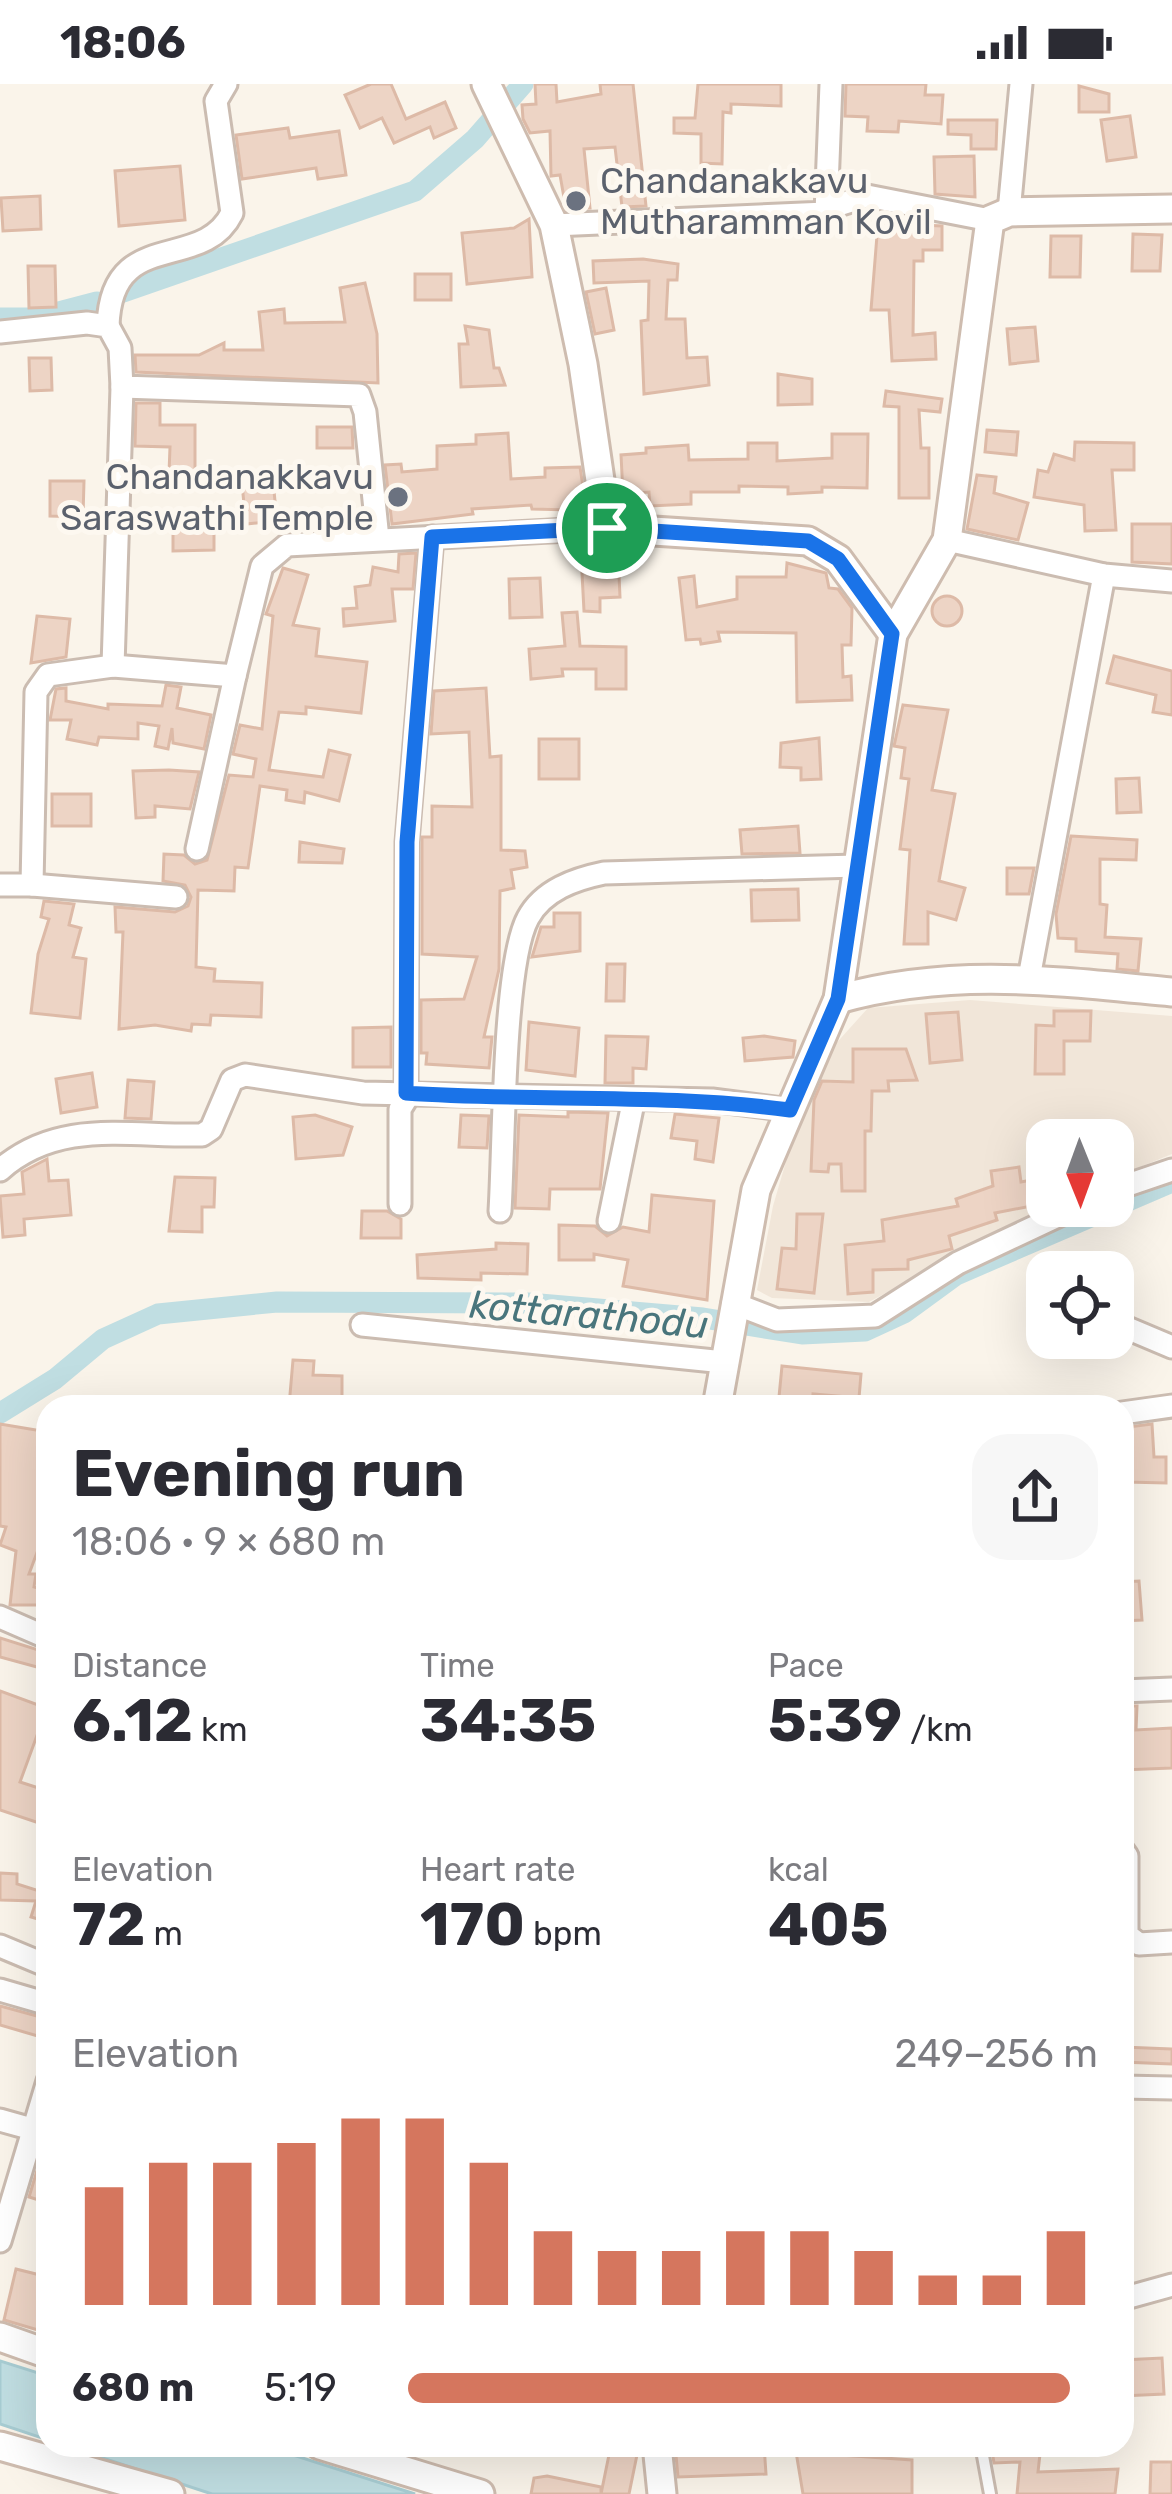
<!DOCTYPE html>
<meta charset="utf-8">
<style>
:root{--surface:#fff;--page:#f7f7f7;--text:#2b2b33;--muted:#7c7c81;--accent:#d5765e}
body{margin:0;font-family:Rubik,sans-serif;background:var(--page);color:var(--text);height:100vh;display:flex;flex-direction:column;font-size:45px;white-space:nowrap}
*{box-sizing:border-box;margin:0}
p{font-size:39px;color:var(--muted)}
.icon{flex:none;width:66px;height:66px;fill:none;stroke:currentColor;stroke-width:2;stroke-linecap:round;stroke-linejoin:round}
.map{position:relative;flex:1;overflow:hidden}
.sheet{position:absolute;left:36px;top:1311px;width:1098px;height:1062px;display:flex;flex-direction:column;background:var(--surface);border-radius:36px;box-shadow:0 12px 48px #0002}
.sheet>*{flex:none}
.needle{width:78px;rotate:179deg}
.tools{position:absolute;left:1026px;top:1035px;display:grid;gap:24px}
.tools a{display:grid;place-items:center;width:108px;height:108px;border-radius:24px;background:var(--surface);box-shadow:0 12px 48px #0002;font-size:60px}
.pin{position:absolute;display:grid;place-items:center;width:102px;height:102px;color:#fff;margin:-51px;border:6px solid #fff;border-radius:50%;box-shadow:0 3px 12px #0007}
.round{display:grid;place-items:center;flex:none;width:126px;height:126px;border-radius:36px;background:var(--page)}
.summary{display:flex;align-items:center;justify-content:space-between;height:204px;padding:0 36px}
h1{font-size:66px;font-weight:700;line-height:90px}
.stats{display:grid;grid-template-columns:repeat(3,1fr);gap:18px;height:204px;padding:12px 36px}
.stats div{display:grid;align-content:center}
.stats b{font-size:60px;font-weight:700}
.stats small{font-size:33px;font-weight:400}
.stats p{font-size:33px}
.chart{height:336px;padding:24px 36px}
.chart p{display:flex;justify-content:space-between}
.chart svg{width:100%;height:216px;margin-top:12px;stroke:var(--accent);stroke-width:6}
ul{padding:0 36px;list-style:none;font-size:39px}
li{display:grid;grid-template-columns:192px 144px 1fr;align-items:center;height:90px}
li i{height:30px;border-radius:15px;background:var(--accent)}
.status{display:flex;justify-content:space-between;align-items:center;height:84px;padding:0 60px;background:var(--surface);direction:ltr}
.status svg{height:33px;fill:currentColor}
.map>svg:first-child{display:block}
.residential{fill:#f1e6d9}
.water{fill:#c0dee2;stroke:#a8cdd3;stroke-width:3}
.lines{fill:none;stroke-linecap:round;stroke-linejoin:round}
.canal{stroke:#c0dee2;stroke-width:21}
.building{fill:#edd4c5;stroke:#ddbaa7;stroke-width:3}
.lane-casing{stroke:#cbbcb1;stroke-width:16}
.street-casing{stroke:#cbbcb1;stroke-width:27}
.secondary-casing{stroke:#cebcaf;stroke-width:33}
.lane{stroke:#fff;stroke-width:10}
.street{stroke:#fff;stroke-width:21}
.secondary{stroke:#fff;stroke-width:27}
.route-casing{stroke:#fff;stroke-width:24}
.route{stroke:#1a73e8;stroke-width:15}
.worship-dot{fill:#6b7280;stroke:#fdf8f0;stroke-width:4.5}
.labels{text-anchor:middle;stroke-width:10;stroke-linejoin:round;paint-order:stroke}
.worship-label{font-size:36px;fill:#5b616d;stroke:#fdf8f0;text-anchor:start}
.water-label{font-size:39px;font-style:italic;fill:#49757c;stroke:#fdf8f0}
</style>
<div class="status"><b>18:06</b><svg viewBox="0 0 49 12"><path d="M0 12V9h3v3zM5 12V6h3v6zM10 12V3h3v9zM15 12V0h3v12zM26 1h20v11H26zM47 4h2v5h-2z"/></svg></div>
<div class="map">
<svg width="1172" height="2410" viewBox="0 0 1172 2410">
<rect width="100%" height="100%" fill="#faf4ea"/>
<!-- residential -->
<polygon class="residential" points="970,916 1172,932 1172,1070 1113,1094 1113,1056 1047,1056 1048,1122 869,1218 772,1214 757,1206 773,1122 813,985 868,924"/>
<!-- water -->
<g class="water">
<polygon points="0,2277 48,2292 48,2356 0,2340"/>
<polygon points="63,2361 262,2361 415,2410 212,2410"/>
</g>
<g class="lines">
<!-- canal -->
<g class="canal">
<polyline points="123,208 415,107 475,55 523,0"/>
<polyline points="0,234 36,234 97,218"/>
<polyline points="0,1329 55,1295 103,1255 158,1230 277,1218 528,1219 703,1234 802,1250 865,1247 904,1229 956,1191 1172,1098"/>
</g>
</g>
<!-- building -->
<g class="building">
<polygon points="371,0 391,0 406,35 445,18 456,44 434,54 430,43 394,59 382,34 360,44 345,11"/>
<polygon points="535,0 556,0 557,18 601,10 600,0 633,0 646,122 622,123 615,63 584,65 590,124 566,125 560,91 551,92 550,47 530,49 523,35 522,21 536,20"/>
<polygon points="698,0 781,0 781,22 731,20 731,29 723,28 722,80 701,79 701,50 674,49 674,34 695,34"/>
<polygon points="846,0 926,0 925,11 943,11 941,40 899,37 898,48 867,47 868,33 845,32"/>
<polygon points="1079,2 1109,10 1109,28 1079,28"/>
<polygon points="1130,32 1136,73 1107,77 1101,36"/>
<polygon points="948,36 997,36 996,65 971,65 971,51 948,50"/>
<polygon points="288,44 290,54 339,47 346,91 318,95 316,84 242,95 236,51"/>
<polygon points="974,72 975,113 935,110 934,73"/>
<polygon points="180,82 185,136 119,142 115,87"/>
<polygon points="40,112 41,145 3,147 1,114"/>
<polygon points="529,135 532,193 467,200 462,149 514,144"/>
<polygon points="878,139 942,142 942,166 923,166 923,177 914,177 913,251 935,249 936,275 892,277 889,226 871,226"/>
<polygon points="1133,150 1162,151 1160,187 1132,187"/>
<polygon points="1051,152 1081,152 1080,193 1050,193"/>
<polygon points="643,175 678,180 677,196 668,196 666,235 685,235 687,274 707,273 709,301 644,310 641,237 648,236 649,197 594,199 593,177"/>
<polygon points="28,182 55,182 56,223 29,224"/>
<rect x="415" y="190" width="36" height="26"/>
<polygon points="365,199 377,250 378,299 136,288 135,271 199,271 224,259 224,266 263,266 259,228 284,225 285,239 345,238 340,204"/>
<polygon points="606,204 614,246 595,250 586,208"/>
<polygon points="465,242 489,246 494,284 499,284 505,301 461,303 459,260 468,260"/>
<polygon points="1035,243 1038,277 1010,280 1007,245"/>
<polygon points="29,274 51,274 52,306 30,307"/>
<polygon points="778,290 812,295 812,320 778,321"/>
<polygon points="886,307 942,315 940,328 919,326 921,364 929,364 929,414 899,414 899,323 884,322"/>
<polygon points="136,319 160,319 160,341 195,341 195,389 169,389 170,363 135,362"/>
<polygon points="317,343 352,343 353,364 317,364"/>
<polygon points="987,346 1018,348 1016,371 985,368"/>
<polygon points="508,349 511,395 545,393 545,384 580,383 585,416 570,417 570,426 532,425 531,421 472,425 473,430 392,440 385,381 401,380 402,388 437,385 437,362 476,360 476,351"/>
<polygon points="832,350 868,350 867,404 822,403 822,408 788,410 788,403 739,402 739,408 691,408 691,420 650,422 649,408 623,410 621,371 646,369 646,364 688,361 689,376 748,375 748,359 777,359 777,377 832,374"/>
<polygon points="1075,358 1134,359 1134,386 1112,386 1116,446 1085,447 1084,421 1034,413 1038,386 1048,388 1054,370 1074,376"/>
<polygon points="272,387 277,437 246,440 241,390"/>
<polygon points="977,391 996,393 994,409 1028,419 1018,456 967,445"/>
<polygon points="50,397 84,397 83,433 50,432"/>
<polygon points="214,430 214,466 173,467 173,431"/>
<polygon points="1132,440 1172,440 1172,480 1132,478"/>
<polygon points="416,469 413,505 392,505 395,537 344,542 343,525 357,524 355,503 370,501 373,483 398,488 399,470"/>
<polygon points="618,469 620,513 600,514 600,528 584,527 581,470"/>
<polygon points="787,479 826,489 829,504 838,505 852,524 851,561 842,561 843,593 851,592 852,616 797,618 796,549 718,548 720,557 701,560 700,555 686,556 679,494 694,492 697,523 737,515 737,493 786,493"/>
<polygon points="283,484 308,491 293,541 319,545 316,572 367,578 361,629 306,623 306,630 279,628 269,686 323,693 329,666 350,671 339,717 305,708 304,719 286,716 287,706 260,702 248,784 235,783 234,807 198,806 196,883 215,885 214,897 262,899 261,933 211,931 210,941 192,940 191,947 155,941 119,945 123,848 116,848 115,823 175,828 188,822 191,813 185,801 163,797 164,770 184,771 195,780 207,776 229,691 253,693 256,675 233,670 240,641 262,645 273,532 266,530"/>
<polygon points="540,494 542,533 510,534 509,495"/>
<circle cx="947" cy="527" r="15"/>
<polygon points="577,528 580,562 626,563 626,605 596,605 596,585 562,585 563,592 531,595 529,565 565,562 562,529"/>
<polygon points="37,532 70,535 66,573 31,579"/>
<polygon points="1114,572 1172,587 1172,631 1153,628 1156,611 1107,599"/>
<polygon points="166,601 181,603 177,624 211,631 204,665 173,659 172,644 168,665 155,662 159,642 138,639 138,655 99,653 97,661 67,655 71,636 50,636 56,605 66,604 66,617 108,625 108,620 162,622"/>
<polygon points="486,604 490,673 501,672 501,766 525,767 527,783 511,786 514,804 500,807 499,885 484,953 492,953 489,984 426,980 427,969 421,969 421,916 464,915 477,873 422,870 422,753 432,753 432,722 472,723 469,648 431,650 434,607"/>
<polygon points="903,621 948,626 932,706 955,710 939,797 965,804 956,836 928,828 928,860 904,860 910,766 900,765 909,695 901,694 905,664 894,662"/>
<polygon points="819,654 821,695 801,696 801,684 780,683 781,659"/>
<rect x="539" y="655" width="40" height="40"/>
<polygon points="169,686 199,688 190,725 155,722 155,733 136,734 133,687"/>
<polygon points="1139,694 1141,728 1117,729 1116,695"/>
<rect x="52" y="710" width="39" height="32"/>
<polygon points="798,742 800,769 742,770 740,746"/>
<polygon points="1071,752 1137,756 1136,776 1100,775 1100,820 1107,821 1105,853 1141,855 1138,887 1117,885 1118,870 1076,867 1076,855 1058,854 1056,830"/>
<polygon points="300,758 344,765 342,779 299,778"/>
<polygon points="1007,784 1034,784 1029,810 1007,810"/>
<polygon points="798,805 799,836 752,837 751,806"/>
<polygon points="44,817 74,820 69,841 81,844 73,873 86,875 80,934 31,929 38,870 49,835 41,833"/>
<polygon points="554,829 580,829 580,867 532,873 541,843 554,843"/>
<polygon points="607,880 625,880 624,917 606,917"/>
<polygon points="1054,927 1091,927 1090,957 1064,957 1064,990 1035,990 1036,941 1054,942"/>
<polygon points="958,928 962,976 930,979 926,930"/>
<polygon points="529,938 579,944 575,992 526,986"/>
<polygon points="391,943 391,983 353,983 353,944"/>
<polygon points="606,952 648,953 646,985 633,984 633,999 605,999"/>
<polygon points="764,952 795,957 793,973 745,977 743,954"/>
<polygon points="853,965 906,965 917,996 888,997 889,1007 872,1007 871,1047 865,1047 865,1107 842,1107 841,1080 829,1080 828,1088 811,1087 814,1016 822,997 853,998"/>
<polygon points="92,989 97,1023 61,1029 56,995"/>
<polygon points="128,996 154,998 151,1035 125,1034"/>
<polygon points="568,1028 608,1029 600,1105 550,1105 549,1125 515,1124 519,1031 568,1033"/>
<polygon points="675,1030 719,1034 713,1078 695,1075 697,1057 671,1054"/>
<polygon points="315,1031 352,1043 343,1071 296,1075 293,1033"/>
<polygon points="461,1031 489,1032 487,1064 459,1063"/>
<polygon points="47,1075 49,1097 68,1096 71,1131 24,1135 25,1151 3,1153 0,1112 24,1110 22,1088"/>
<polygon points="1019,1083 1021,1098 1047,1093 1047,1119 995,1129 997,1136 949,1152 952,1165 908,1176 908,1185 873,1186 873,1208 848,1210 845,1161 884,1157 882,1136 958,1122 956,1115 993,1102 991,1087"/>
<polygon points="175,1093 215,1094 214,1123 202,1123 202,1148 169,1147"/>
<polygon points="652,1111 714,1117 707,1216 623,1202 628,1176 594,1170 594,1176 559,1176 559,1141 595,1142 607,1152 623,1143 649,1148"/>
<polygon points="362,1127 387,1127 401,1135 401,1154 361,1154"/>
<polygon points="797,1130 823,1130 814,1209 777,1205 782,1164 796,1165"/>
<polygon points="496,1159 528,1160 527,1190 481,1189 481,1196 418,1194 417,1171 496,1165"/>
<polygon points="293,1276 314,1277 313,1291 342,1292 342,1323 289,1322"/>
<polygon points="782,1282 861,1290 859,1314 813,1310 812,1323 778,1323"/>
<polygon points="0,1340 48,1348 48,1439 29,1490 36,1490 34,1503 48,1507 48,1521 10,1521 16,1467 0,1461 6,1443 0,1442"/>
<polygon points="1152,1340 1154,1373 1166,1373 1166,1399 1126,1398 1128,1343"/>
<polygon points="1139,1497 1142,1536 1122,1537 1122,1498"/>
<polygon points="0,1554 48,1569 48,1586 0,1573"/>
<polygon points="0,1607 41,1622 40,1635 48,1643 39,1646 20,1698 48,1707 42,1740 0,1726"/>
<polygon points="1122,1622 1137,1622 1136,1646 1172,1644 1172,1684 1122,1686"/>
<polygon points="0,1789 17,1790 17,1800 39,1807 48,1789 48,1838 31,1833 36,1817 0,1816"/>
<polygon points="0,1922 48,1935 48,1955 0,1941"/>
<polygon points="1122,1963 1172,1965 1172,1980 1122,1978"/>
<polygon points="45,2060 48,2061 48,2119 29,2113"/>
<polygon points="16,2185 48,2193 48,2249 4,2236"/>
<polygon points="1162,2274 1164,2310 1122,2312 1122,2276"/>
<polygon points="611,2361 639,2361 629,2410 601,2410"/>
<polygon points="675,2361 764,2361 766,2390 678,2393"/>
<polygon points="991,2361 1041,2361 1038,2388 1118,2385 1115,2410 1017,2410 1020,2378 994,2379"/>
<polygon points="796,2368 912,2376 912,2410 803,2410"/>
<polygon points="1151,2378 1172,2378 1172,2410 1150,2410"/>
<polygon points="547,2392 601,2403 601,2410 531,2410 534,2394"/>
</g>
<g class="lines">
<!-- lane casing -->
<g class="lane-casing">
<polyline id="lane" points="981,2361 990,2410"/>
</g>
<!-- street casing -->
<g class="street-casing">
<g id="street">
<polyline points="829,124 867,112 990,136"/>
<polyline points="1009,128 1021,0"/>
<polyline points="554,141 826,129 831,0"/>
<path d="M108,242C111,141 202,190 232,129L216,17L226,0"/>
<polyline points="0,248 87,239 108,242 120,264 122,303 359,311 365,328 378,455"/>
<polyline points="947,456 1104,491 1172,497"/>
<polyline points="113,582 122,303"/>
<polyline points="197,765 235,592"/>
<polyline points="0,801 32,801 36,608 48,591 113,582 235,592 262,482 287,461 607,444"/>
<polyline points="32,801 176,813"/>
<polyline points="1029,894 1104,491"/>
<polyline points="406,1009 407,758 432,453"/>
<path d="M0,1086C59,1034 130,1053 202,1051L211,1045L232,996L245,991L363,1009L712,1016L790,1026"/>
<polyline points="1113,1106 1172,1086"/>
<polyline points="400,1120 400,1025 410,1009"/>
<path d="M500,1127C504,1065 503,880 528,834C543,806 575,795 604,789L857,782"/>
<polyline points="609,1137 633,1019"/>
<polyline points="733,1219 777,1236 875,1232 958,1179 1079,1122"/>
<polyline points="362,1241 724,1278"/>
<polyline points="1127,1244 1172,1263"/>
<polyline points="1122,1329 1172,1322"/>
<polyline points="0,1533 48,1554"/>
<polyline points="1122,1607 1172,1605"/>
<polyline points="1122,1765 1127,1772 1127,1851 1139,1860 1172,1858"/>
<polyline points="0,1862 48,1882"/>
<polyline points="0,1906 48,1920"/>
<polyline points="1122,2003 1172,2004"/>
<polyline points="0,2036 32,2045"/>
<polyline points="0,2157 48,1997"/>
<polyline points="1122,2215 1172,2201"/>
</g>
</g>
<!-- secondary casing -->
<g class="secondary-casing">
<g id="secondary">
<polyline points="486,0 554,141 583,280 607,444 808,457 838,475 893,550"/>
<path d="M838,915C953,883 1055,897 1172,908"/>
<polyline points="717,1323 756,1106 838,915 893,550 947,456 990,136 1009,128 1172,125"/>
<polyline points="0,2253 48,2270"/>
<polyline points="320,2361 480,2410"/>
<polyline points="657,2361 662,2410"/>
<polyline points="0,2362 170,2410"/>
</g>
</g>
<!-- lane -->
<use href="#lane" class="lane"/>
<!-- street -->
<use href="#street" class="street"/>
<!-- secondary -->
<use href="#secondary" class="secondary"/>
</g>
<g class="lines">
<!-- route casing -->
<g class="route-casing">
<path id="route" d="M607,444L808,457L838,475L892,550L838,915L790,1026C663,1009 534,1018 406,1009L407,758L432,453Z"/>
</g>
<!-- route -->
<use href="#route" class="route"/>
</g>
<!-- markers -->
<g class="worship-dot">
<circle cx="576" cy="117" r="12"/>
<circle cx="398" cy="413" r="12"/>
</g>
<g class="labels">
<!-- worship labels -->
<g class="worship-label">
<text x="600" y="109">Chandanakkavu<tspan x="600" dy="41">Mutharamman Kovil</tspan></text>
<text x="374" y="405" text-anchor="end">Chandanakkavu<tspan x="374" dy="41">Saraswathi Temple</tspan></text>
</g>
<!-- water labels -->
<g class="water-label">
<text transform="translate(589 1230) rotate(5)" y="14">kottarathodu</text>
</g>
</g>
</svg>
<div class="tools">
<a><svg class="needle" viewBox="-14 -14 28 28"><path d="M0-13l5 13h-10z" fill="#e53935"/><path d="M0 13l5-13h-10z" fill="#7c7c81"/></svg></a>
<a><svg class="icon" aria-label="locate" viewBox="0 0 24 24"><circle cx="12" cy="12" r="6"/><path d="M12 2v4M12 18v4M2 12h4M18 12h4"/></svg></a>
</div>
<div class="pin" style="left:607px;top:444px;background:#1e9e55"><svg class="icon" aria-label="arrive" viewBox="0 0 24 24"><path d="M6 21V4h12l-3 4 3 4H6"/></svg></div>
<section class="sheet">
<div class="summary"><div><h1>Evening run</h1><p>18:06 · 9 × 680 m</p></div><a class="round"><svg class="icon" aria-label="share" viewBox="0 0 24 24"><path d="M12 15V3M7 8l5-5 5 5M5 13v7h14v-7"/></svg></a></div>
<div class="stats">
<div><p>Distance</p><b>6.12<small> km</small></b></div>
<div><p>Time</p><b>34:35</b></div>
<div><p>Pace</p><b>5:39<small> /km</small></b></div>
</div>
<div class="stats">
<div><p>Elevation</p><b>72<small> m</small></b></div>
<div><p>Heart rate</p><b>170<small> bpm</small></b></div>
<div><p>kcal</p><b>405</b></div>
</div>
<div class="chart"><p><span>Elevation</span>249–256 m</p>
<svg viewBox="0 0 160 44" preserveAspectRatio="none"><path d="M5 44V20M15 44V15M25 44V15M35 44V11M45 44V6M55 44V6M65 44V15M75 44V29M85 44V33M95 44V33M105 44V29M115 44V29M125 44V33M135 44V38M145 44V38M155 44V29"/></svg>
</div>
<ul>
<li><b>680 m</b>5:19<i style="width:96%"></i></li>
</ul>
</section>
</div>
